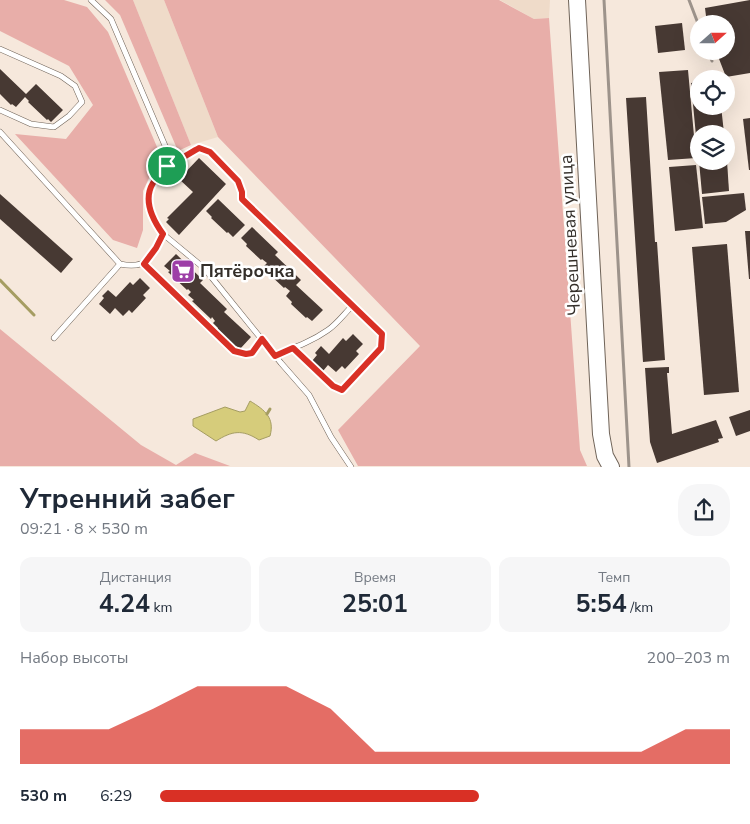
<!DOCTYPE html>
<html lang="ru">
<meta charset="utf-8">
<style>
:root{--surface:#fff;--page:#f6f6f7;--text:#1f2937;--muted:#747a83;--accent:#d93025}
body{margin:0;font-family:"Nunito Sans",sans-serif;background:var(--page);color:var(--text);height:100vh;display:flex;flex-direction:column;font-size:19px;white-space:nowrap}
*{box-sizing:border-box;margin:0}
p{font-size:16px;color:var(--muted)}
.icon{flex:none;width:28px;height:28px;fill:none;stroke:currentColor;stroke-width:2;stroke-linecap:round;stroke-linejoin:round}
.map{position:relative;height:467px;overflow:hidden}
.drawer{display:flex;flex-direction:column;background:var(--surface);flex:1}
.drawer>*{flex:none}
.needle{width:32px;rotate:69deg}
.buttons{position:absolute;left:690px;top:15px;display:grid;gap:10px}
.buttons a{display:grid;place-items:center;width:45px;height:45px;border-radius:50%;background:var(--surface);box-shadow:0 5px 20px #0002;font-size:25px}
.pin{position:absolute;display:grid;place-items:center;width:42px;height:42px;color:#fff;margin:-21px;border:2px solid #fff;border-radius:50%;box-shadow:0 1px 5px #0007}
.round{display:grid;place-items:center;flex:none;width:52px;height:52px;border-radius:20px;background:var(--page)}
.overview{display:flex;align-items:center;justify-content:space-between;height:85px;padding:0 20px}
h1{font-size:28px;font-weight:700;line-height:38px}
.metrics{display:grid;grid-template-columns:repeat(3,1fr);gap:8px;height:85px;padding:5px 20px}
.metrics div{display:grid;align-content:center;border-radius:12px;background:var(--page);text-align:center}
.metrics b{font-size:25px;font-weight:700}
.metrics small{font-size:14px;font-weight:400}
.metrics p{font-size:14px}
.chart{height:140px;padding:10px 20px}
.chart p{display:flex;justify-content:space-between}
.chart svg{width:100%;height:90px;margin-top:5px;fill:var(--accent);opacity:.7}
ul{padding:0 20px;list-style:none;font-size:16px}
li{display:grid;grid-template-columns:80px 60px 1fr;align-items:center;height:38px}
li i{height:12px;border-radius:6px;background:var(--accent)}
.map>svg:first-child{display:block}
.built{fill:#efdbc9}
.green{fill:#e8aea9}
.water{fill:#d6cc7b;stroke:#a59d62}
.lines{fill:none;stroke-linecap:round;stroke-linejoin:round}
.stream{stroke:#a59d62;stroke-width:3}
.building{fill:#473933}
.lane-casing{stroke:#6f6358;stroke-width:6}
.primary-casing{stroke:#6f6358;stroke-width:18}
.lane{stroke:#fff;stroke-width:5}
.primary{stroke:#fff;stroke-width:16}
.rail{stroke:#9d938b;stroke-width:3}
.route-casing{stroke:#fff;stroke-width:10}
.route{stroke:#d93025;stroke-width:6}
.labels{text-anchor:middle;stroke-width:5;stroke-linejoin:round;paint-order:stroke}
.street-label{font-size:18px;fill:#332e29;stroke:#fff}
.poi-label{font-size:18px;font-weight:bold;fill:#332e29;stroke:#fff;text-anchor:start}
</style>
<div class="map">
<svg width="750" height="467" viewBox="0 0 750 467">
<rect width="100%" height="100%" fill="#f6e8dc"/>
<!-- built -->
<g class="built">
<polygon points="133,0 164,0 218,137 191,145"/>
<polygon points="500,0 550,0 549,18 534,19"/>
</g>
<!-- green -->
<g class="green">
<polygon points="0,0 64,0 87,7 108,32 160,154 143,191 143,230 137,248 113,240 15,134 66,139 93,105 69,66 0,31"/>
<polygon points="105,0 133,0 191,145 178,151 120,15"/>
<polygon points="164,0 499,0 534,19 549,18 580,450 587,466 358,466 338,430 420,346 218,137"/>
<polygon points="0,329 141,445 176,465 195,453 230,466 0,466"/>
</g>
<!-- water -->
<path class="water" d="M250,401C265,410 275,418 270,436L259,440C242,429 232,431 216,441L193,426V419L225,407L240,412L245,411Z"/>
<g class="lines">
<!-- stream -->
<g class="stream">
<polyline points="0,280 34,315"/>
<polyline points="267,414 270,409"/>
</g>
</g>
<!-- building -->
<g class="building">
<polygon points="750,0 750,73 726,77 716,51 726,51 726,24 707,24 705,8"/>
<polygon points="682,23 685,50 658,53 655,26"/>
<polygon points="0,69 26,94 36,84 63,110 51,122 48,119 47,120 28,102 29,101 25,97 16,107 12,104 11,105 0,94"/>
<polygon points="688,70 696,158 668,160 659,72"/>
<polygon points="699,82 699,106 721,106 724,133 699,134 699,136 696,136 691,83"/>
<polygon points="646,97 655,242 657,242 665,360 643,362 626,98"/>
<polygon points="750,118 750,170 749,170 743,119"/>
<polygon points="199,158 226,184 179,235 166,222 169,219 167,218 193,192 179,179"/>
<polygon points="699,161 727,161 729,191 702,194"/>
<polygon points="696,165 703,228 675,231 669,167"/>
<polygon points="744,193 746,210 726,222 705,224 702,197"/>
<polygon points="0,194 73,259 61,273 0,219"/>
<polygon points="218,199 245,225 233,237 228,232 227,233 211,218 212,217 206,211"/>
<polygon points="252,227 278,252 275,255 301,280 296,285 323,310 312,321 307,317 306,318 291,304 292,302 286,296 290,291 285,287 284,288 269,274 270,273 264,266 267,263 262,259 261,260 246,246 247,244 241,238"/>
<polygon points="745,231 750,231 750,279 749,279"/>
<polygon points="727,244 739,392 704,395 692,247"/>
<polygon points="176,254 203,280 200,283 227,309 224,312 251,337 240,349 236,346 235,347 217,330 218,328 213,323 215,321 212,317 211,319 192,301 194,300 188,295 191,292 188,289 187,290 168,272 170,271 164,266"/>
<polygon points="140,278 150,288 143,295 146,298 132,313 129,310 123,316 115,308 110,314 99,304 104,298 102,296 108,290 116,297 130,282 133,285"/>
<polygon points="353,334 363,344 356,351 359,354 345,369 342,366 336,372 328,365 323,371 312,361 317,355 315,353 321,346 329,354 343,338 346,341"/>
<polygon points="669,367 669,373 667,373 672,434 716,420 723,438 718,439 719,442 657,463 650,442 645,368"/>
<polygon points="750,410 750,431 736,436 729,417"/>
</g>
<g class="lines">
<!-- lane casing -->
<g class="lane-casing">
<g id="lane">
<polyline points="91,0 111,19 169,155 167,166 152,184 148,196 153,220 163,234 204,268 281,363 309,395 331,437 351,467"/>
<polyline points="0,49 61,76 75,86 82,102 69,116 54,127 31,124 0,110"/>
<path d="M0,132L120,264C147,270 153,257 163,234"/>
<polyline points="167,166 199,149 210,153 238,181 242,192 241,199 353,305"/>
<polyline points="144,264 234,351 246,354 252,353 262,339"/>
<polyline points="54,338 120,264"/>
<path d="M275,355C293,348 311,342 328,330C337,324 345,313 353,305L382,334L381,348L342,389L333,386L293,348"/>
</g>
</g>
<!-- primary casing -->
<g class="primary-casing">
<polyline id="primary" points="577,0 601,434 605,456 611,467"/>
</g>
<!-- lane -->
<use href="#lane" class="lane"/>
<!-- primary -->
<use href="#primary" class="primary"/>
<!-- rail -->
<g class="rail">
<polyline points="604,0 629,467"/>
<polyline points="689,0 699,26"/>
<polyline points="708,51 712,61"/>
</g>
</g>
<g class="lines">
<!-- route casing -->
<g class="route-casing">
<path id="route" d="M199,148L210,152L238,181L242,192V199L382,334L381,348L342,390L333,386L293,348L275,356L262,339L252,353L246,354L234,351L144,264L156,248L163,234C129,187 160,171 199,148Z"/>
</g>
<!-- route -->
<use href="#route" class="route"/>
</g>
<!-- icons -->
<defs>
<g id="supermarket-square" transform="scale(1.25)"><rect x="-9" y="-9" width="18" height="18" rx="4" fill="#9d3fa7" stroke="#fff"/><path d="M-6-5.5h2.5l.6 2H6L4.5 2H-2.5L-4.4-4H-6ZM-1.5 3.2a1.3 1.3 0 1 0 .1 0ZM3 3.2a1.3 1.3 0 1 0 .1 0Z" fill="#fff"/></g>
</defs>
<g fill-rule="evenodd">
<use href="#supermarket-square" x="183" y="271"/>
</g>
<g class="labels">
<!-- street labels -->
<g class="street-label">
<text transform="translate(570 235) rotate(-93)" y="6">Черешневая улица</text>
</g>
<!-- poi labels -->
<g class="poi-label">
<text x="200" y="277">Пятёрочка</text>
</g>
</g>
</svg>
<div class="buttons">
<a><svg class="needle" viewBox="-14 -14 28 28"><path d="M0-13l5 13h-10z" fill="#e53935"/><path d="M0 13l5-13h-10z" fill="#747a83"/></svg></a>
<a><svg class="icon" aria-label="locate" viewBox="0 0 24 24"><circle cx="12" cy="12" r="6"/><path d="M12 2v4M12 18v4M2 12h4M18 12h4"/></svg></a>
<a><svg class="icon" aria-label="layers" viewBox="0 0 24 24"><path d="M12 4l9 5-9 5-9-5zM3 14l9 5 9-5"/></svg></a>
</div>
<div class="pin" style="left:167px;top:166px;background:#1e9e55"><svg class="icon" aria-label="arrive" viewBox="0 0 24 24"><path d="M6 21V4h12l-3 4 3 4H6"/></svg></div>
</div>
<section class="drawer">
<div class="overview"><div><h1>Утренний забег</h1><p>09:21 · 8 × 530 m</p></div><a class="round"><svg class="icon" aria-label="share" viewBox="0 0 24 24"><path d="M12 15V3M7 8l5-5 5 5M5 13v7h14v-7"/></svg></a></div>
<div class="metrics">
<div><p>Дистанция</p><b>4.24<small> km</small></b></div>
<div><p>Время</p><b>25:01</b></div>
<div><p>Темп</p><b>5:54<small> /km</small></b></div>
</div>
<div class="chart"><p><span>Набор высоты</span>200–203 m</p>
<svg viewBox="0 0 160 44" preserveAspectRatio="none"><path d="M0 44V27L10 27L20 27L30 17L40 6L50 6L60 6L70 17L80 38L90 38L100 38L110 38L120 38L130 38L140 38L150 27L160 27V44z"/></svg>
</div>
<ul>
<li><b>530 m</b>6:29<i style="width:56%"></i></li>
</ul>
</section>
